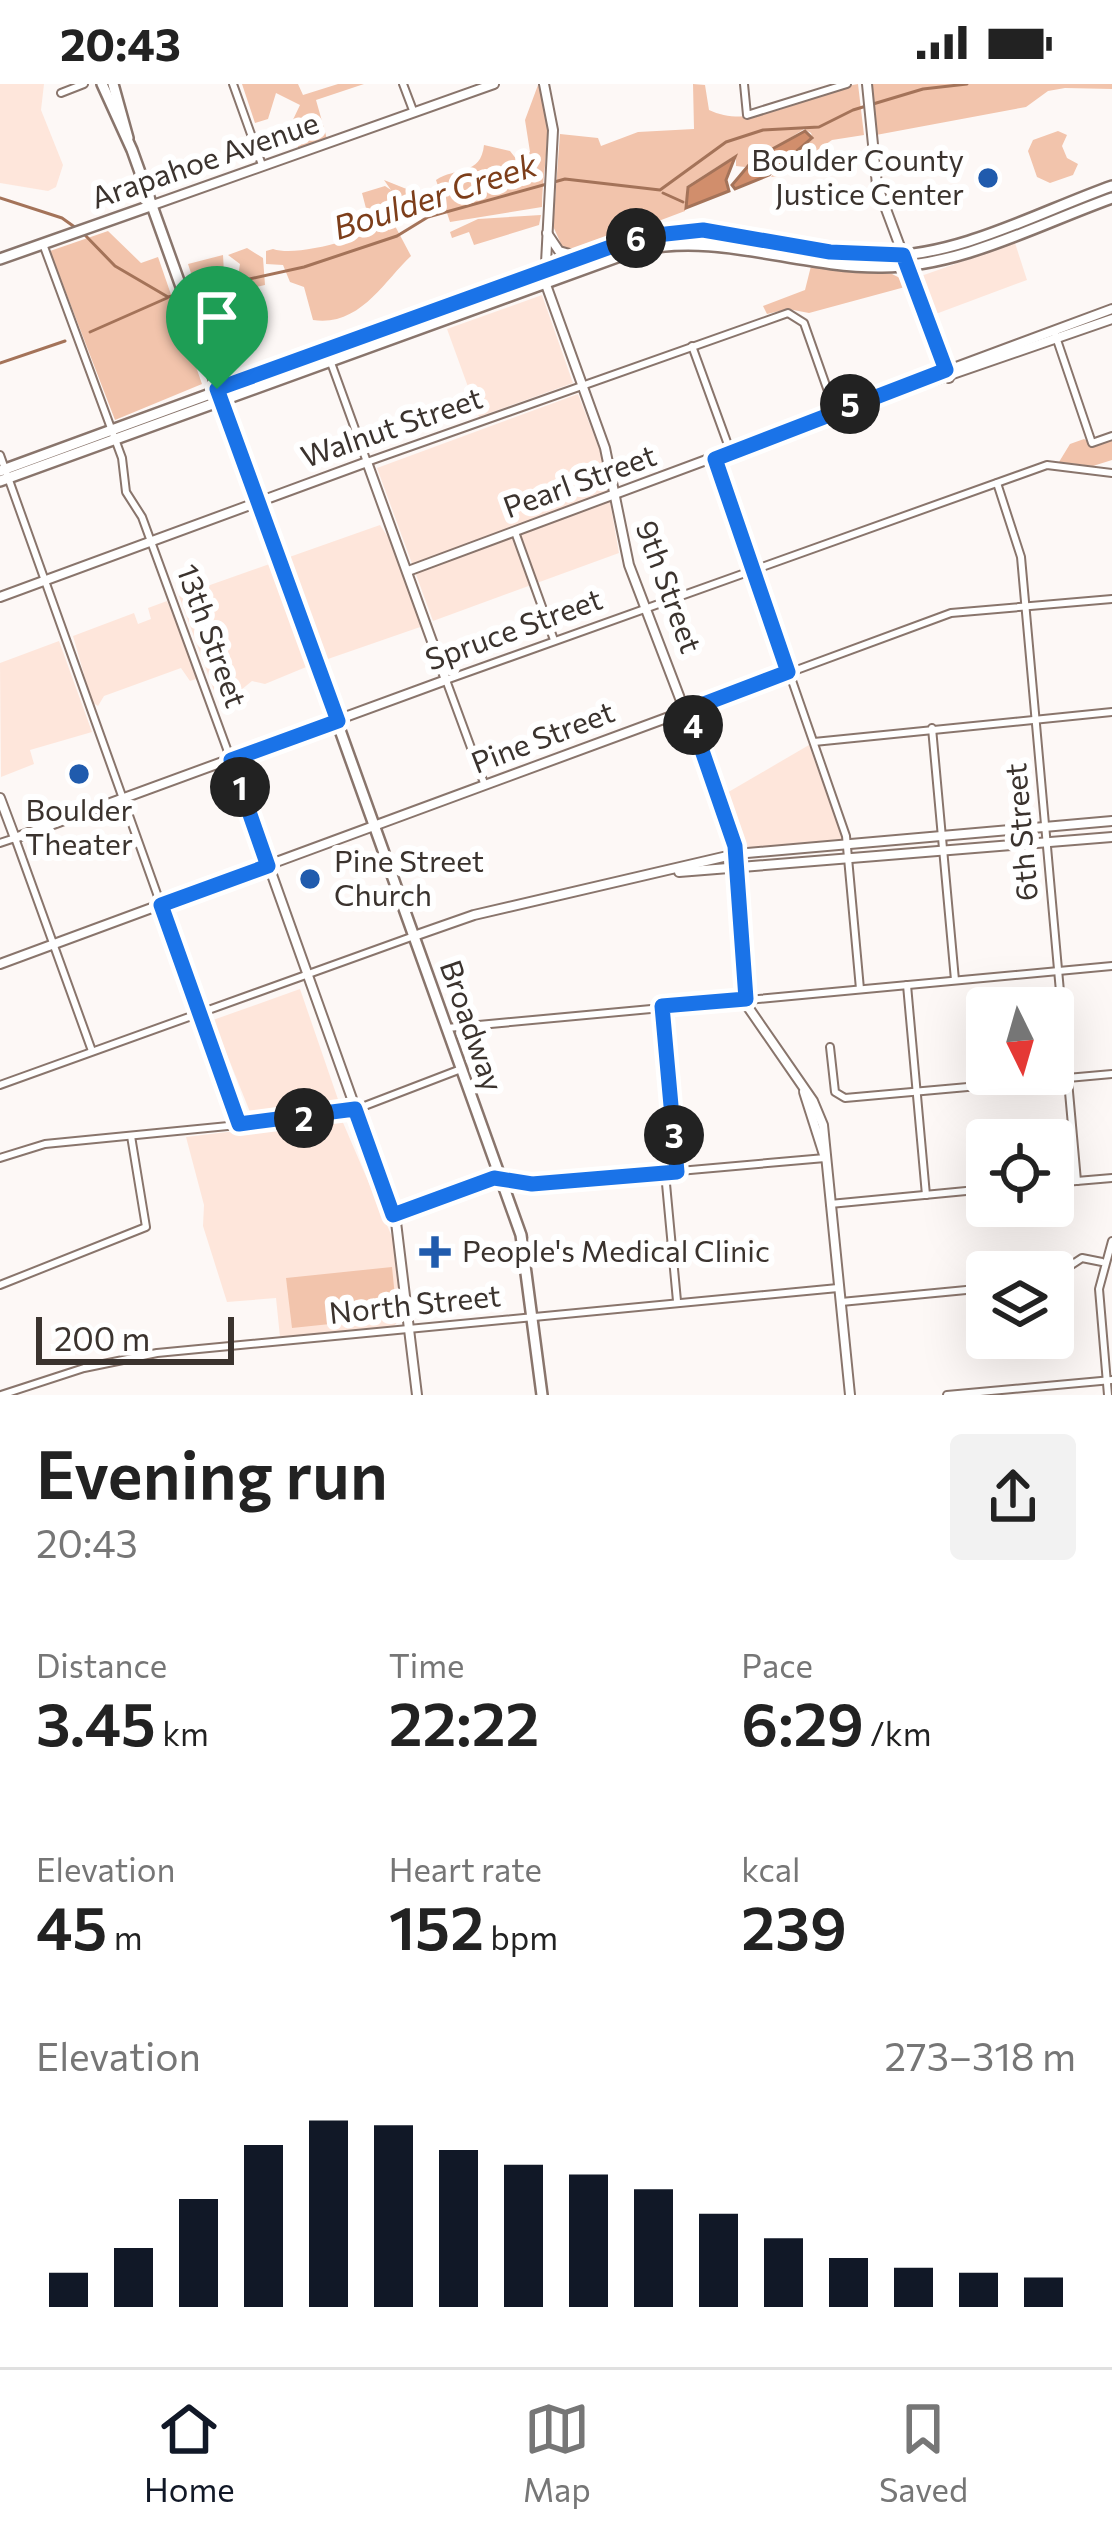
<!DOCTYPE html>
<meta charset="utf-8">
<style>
:root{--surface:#fff;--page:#f2f2f2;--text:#222;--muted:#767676;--line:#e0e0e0;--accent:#111827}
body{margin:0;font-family:Commissioner,sans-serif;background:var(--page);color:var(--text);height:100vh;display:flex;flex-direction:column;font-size:45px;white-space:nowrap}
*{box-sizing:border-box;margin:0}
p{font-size:39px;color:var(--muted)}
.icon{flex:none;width:66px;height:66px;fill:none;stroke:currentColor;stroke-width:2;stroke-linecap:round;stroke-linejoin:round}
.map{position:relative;height:1311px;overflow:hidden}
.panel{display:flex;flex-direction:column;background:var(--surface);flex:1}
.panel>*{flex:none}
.needle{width:78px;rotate:175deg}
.buttons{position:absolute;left:966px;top:903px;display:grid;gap:24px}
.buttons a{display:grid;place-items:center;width:108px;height:108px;border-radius:12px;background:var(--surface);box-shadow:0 12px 48px #0002;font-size:60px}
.scale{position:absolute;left:36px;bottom:30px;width:198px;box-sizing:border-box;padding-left:12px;border:6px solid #3b332e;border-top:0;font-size:33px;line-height:42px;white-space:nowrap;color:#3b332e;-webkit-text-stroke:9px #fff;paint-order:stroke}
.pin{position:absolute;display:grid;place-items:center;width:102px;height:102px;color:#fff;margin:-123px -51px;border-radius:50% 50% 50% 0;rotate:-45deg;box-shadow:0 0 12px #0007}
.pin .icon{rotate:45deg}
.km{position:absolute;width:60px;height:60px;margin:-30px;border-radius:50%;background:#222;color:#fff;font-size:33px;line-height:60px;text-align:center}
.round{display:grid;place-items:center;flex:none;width:126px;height:126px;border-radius:12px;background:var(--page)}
.head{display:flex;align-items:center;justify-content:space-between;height:204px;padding:0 36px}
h1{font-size:66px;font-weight:600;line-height:90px}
.metrics{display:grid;grid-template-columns:repeat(3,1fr);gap:18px;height:204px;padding:12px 36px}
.metrics div{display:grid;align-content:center}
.metrics b{font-size:60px;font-weight:600}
.metrics small{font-size:33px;font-weight:400}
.metrics p{font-size:33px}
.chart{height:336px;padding:24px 36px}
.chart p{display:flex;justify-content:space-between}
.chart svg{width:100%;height:216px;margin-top:12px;stroke:var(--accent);stroke-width:6}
.status{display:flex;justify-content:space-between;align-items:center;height:84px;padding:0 60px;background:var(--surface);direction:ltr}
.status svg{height:33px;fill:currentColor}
.menu{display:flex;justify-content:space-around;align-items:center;height:168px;border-top:3px solid var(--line);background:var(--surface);font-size:33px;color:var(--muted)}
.menu a{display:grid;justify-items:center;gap:6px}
.menu .selected{color:var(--accent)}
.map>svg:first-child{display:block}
.built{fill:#fee6db}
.green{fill:#f2c4ac}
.water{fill:#d18e6c;stroke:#a47359;stroke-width:3}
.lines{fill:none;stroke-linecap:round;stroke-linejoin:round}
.stream{stroke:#a47359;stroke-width:3}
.minor-casing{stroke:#89756c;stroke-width:10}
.tertiary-casing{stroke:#89756c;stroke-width:12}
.secondary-casing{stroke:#89756c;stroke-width:14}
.primary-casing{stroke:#89756c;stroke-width:14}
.minor{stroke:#fff;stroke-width:6}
.tertiary{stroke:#fff;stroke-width:8}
.secondary{stroke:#fff;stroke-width:9}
.primary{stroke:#fff;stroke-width:9}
.route-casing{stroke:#fff;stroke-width:24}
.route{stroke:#1a73e8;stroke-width:15}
.poi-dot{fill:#205bad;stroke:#fff;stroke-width:4.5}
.labels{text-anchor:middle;stroke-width:12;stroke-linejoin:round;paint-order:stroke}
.street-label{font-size:30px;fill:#3b332e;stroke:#fff}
.poi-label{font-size:30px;fill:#3b332e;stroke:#fff;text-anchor:start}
.water-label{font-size:33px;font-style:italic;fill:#7d3e1a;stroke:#fff}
</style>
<div class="status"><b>20:43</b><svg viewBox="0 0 49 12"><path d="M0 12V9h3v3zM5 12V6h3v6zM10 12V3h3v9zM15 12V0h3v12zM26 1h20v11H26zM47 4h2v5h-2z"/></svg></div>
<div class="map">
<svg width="1112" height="1311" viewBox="0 0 1112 1311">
<rect width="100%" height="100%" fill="#fdf8f6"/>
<!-- built -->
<g class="built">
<polygon points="0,0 44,0 41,26 63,81 56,103 48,107 0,99"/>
<polygon points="1015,159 1027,196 933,231 921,192"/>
<polygon points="542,211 573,299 479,333 447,245"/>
<polygon points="578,310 602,372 619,469 433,537 377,384"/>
<polygon points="380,441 396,465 426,541 325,576 309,534 296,540 311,581 265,600 252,597 241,606 233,596 236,608 217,615 179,512"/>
<polygon points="167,517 199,594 190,597 181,584 104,612 98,622 92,618 73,552 134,529 138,540 151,535 148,524"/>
<polygon points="59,557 92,648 30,666 34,680 1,693 0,579"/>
<polygon points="809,661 843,755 743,764 725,710"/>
<polygon points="300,905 341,1024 252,1033 213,936"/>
<polygon points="341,1034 393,1155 403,1231 394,1242 280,1253 276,1214 227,1218 203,1142 204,1121 186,1053"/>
</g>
<!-- green -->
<g class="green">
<polygon points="242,0 298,0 303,11 338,0 364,0 316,16 327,55 298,64 297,43 290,42 300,21 276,9 268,35 255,39"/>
<path d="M693,0L705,1L709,26C754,48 814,8 858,0L864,51L832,56L779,92L771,93L780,79L813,55L811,49L804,45L745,83L736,82V71L687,102L685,127L648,141V147L565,169L553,142L560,50L598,54L601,62L638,48L694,45Z"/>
<polygon points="871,0 1112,0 1112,5 1065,4 1048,7 1026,23 876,51"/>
<path d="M538,1C556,39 542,83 542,123L450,138L436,96C455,83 481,92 484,61L510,67L517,76L530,68L525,36Z"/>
<polygon points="1058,47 1067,51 1062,62 1067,74 1078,80 1073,91 1050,99 1037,93 1028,67 1033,56"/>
<polygon points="384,96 409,106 407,131 398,135 393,124 386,125 391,138 355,151 368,132 362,109 385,102 391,106"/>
<polygon points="541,131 539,141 474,161 469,148 452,154 450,148 478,135"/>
<path d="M394,140L411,172C384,197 360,243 313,236L304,203L290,198L283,181L266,180V167L273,165C300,174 366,151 394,140Z"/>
<polygon points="108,147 141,179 158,173 202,300 115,336 50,167"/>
<polygon points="247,164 263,174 265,201 200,216 188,180 223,171 224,189 238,192 240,180 228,171"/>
<polygon points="811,182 892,190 906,197 905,203 809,229 788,225 767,230 763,222 805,206"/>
<polygon points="1084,355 1092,360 1112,357 1112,376 1093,382 1059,378 1070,360"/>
<polygon points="392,1183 397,1233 292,1244 286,1194"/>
</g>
<!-- water -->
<g class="water">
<polygon points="805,47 812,54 769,91 735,105 732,101 754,75"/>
<polygon points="735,73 726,96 729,107 686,124 688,103"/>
</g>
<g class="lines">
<!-- stream -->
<g class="stream">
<polyline points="663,109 683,118"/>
<polyline points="0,114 62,134 76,144"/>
<polyline points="84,150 115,182 168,213 304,183 397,152 428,133 565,95 660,106 726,58 763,46 819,43 853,26 923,5 967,0"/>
<polyline points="90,248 167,214"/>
<polyline points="0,279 65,257"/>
</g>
<!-- minor casing -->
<g class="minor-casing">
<g id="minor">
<polyline points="233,0 262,81"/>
<polyline points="403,0 414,29"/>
<polyline points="744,0 747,31 847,0"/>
<polyline points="61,9 84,0"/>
<polyline points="43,160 122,374 126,408 142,433 231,676"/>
<polyline points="1055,250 1092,359 1112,352"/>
<polyline points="692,262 731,369"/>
<polyline points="330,276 367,378 788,229 804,239 835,327"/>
<polyline points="0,371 239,1039"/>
<polyline points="715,375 846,752 860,905"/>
<polyline points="997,399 1021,473 1077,1097"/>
<polyline points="515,448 554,556"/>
<polyline points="688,626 951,529 1112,515"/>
<polyline points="932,644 955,896"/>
<polyline points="814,658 1112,628"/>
<polyline points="484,699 446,596 1047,381 1112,389"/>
<polyline points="0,759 15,754 92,967"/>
<polyline points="907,901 926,1111"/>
<polyline points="662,923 677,1086"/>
<polyline points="447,944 1112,882"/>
<polyline points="830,963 835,1008 845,1014 1112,990"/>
<polyline points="0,1001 414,852"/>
<polyline points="0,1074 45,1060 341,1031 461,985"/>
<polyline points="665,1089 677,1217"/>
<polyline points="1053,1099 1112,1094"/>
<polyline points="830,1120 987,1105"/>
<polyline points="394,1131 494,1094 532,1100 825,1074"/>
<polyline points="1053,1193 1082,1174 1102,1178"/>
<polyline points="0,1201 146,1143 131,1052"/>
<polyline points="841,1218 987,1204"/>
<polyline points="1,1311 84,1284 157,1269 838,1204"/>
<polyline points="947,1311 1112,1296"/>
<polyline points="1108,1311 1099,1205 1112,1157"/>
</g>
</g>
<!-- tertiary casing -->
<g class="tertiary-casing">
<g id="tertiary">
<polyline points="544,0 553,46 545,198 605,364 629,481 733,753 748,923 813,1017 823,1041 850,1311"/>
<polyline points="867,0 877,101 949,294"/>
<polyline points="153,121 494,0"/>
<polyline points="547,149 559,167 580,173"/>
<polyline points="837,330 1112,235"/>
<polyline points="408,487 1112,225"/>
<polyline points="0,513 367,378 446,596 15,754 0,714"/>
<polyline points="231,676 396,1138 417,1311"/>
<polyline points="679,788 1112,753"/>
<polyline points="414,852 474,831 736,770 1112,737"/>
<polyline points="0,880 688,626"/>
<polyline points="804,1008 825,1074"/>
</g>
</g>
<!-- secondary casing -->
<g class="secondary-casing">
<polyline id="secondary" points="0,175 153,121"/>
</g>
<!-- primary casing -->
<g class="primary-casing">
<g id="primary">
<polyline points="102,0 132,66 521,1151 542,1311"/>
<polyline points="113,0 128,54"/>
<path d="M0,387L638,153C723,135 800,173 884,172C960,172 1041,127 1112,102"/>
<path d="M0,397L634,167C719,147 797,184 882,183C960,183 1039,140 1112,114"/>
</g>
</g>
<!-- minor -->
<use href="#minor" class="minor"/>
<!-- tertiary -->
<use href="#tertiary" class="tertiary"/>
<!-- secondary -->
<use href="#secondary" class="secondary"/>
<!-- primary -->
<use href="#primary" class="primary"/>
</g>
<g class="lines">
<!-- route casing -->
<g class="route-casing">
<polygon id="route" points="703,146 830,168 903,171 946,286 715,375 788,588 688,626 735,762 746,915 662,922 677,1088 532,1100 494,1094 393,1131 355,1025 239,1040 161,821 268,782 231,676 338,637 217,305 638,153"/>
</g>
<!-- route -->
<use href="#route" class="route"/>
</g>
<!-- markers -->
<g class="poi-dot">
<circle cx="988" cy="94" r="12"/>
<circle cx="79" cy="690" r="12"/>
<circle cx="310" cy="795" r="12"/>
<path d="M429 1150h12v12h12v12h-12v12h-12v-12h-12v-12h12z"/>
</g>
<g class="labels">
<!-- street labels -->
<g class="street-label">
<text transform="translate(205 77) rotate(-19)" y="10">Arapahoe Avenue</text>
<text transform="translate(392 344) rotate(-19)" y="10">Walnut Street</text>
<text transform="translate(580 398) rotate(-20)" y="10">Pearl Street</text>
<text transform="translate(668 503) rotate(70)" y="10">9th Street</text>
<text transform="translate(514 546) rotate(-20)" y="10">Spruce Street</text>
<text transform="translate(211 552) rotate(70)" y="10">13th Street</text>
<text transform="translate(543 654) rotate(-21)" y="10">Pine Street</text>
<text transform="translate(1022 748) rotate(-95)" y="10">6th Street</text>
<text transform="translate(471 942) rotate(71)" y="10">Broadway</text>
<text transform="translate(415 1221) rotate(-6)" y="10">North Street</text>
</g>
<!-- poi labels -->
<g class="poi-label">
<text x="964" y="87" text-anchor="end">Boulder County<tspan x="964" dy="34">Justice Center</tspan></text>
<text x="79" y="737" text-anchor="middle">Boulder<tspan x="79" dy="34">Theater</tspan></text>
<text x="334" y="788">Pine Street<tspan x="334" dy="34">Church</tspan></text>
<text x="462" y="1178">People's Medical Clinic</text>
</g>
<!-- water labels -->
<g class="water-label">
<text transform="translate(435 112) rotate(-18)" y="12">Boulder Creek</text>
</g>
</g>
</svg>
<div class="buttons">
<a><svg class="needle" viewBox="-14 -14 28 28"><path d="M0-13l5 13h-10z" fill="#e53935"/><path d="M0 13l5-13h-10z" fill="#767676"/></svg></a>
<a><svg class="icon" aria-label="locate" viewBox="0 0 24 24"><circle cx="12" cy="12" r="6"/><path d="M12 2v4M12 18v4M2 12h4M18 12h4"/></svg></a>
<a><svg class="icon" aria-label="layers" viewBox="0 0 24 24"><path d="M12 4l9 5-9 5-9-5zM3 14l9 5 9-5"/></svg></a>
</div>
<div class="scale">200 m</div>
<div class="pin" style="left:217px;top:305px;background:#1e9e55"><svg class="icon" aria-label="arrive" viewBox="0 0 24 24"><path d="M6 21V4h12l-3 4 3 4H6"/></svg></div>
<b class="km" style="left:240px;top:703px">1</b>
<b class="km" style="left:304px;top:1034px">2</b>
<b class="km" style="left:674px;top:1051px">3</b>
<b class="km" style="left:693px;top:641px">4</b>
<b class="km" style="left:850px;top:320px">5</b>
<b class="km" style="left:636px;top:154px">6</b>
</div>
<section class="panel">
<div class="head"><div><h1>Evening run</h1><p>20:43</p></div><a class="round"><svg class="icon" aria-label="share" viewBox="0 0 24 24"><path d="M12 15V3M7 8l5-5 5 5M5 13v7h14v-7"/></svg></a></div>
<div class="metrics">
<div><p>Distance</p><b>3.45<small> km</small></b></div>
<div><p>Time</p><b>22:22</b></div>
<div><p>Pace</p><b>6:29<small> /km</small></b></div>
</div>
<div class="metrics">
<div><p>Elevation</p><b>45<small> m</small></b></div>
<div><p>Heart rate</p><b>152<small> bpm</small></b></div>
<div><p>kcal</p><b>239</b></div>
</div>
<div class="chart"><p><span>Elevation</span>273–318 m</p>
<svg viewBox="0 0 160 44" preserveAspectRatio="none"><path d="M5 44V37M15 44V32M25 44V22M35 44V11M45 44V6M55 44V7M65 44V12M75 44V15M85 44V17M95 44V20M105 44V25M115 44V30M125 44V34M135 44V36M145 44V37M155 44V38"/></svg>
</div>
</section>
<nav class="menu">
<a class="selected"><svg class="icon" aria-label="home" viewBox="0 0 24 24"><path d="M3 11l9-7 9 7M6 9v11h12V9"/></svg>Home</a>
<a><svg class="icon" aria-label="map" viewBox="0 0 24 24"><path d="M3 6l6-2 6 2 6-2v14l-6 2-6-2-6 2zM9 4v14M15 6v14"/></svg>Map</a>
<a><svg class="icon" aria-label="saved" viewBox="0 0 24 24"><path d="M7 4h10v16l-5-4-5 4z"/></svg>Saved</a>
</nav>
